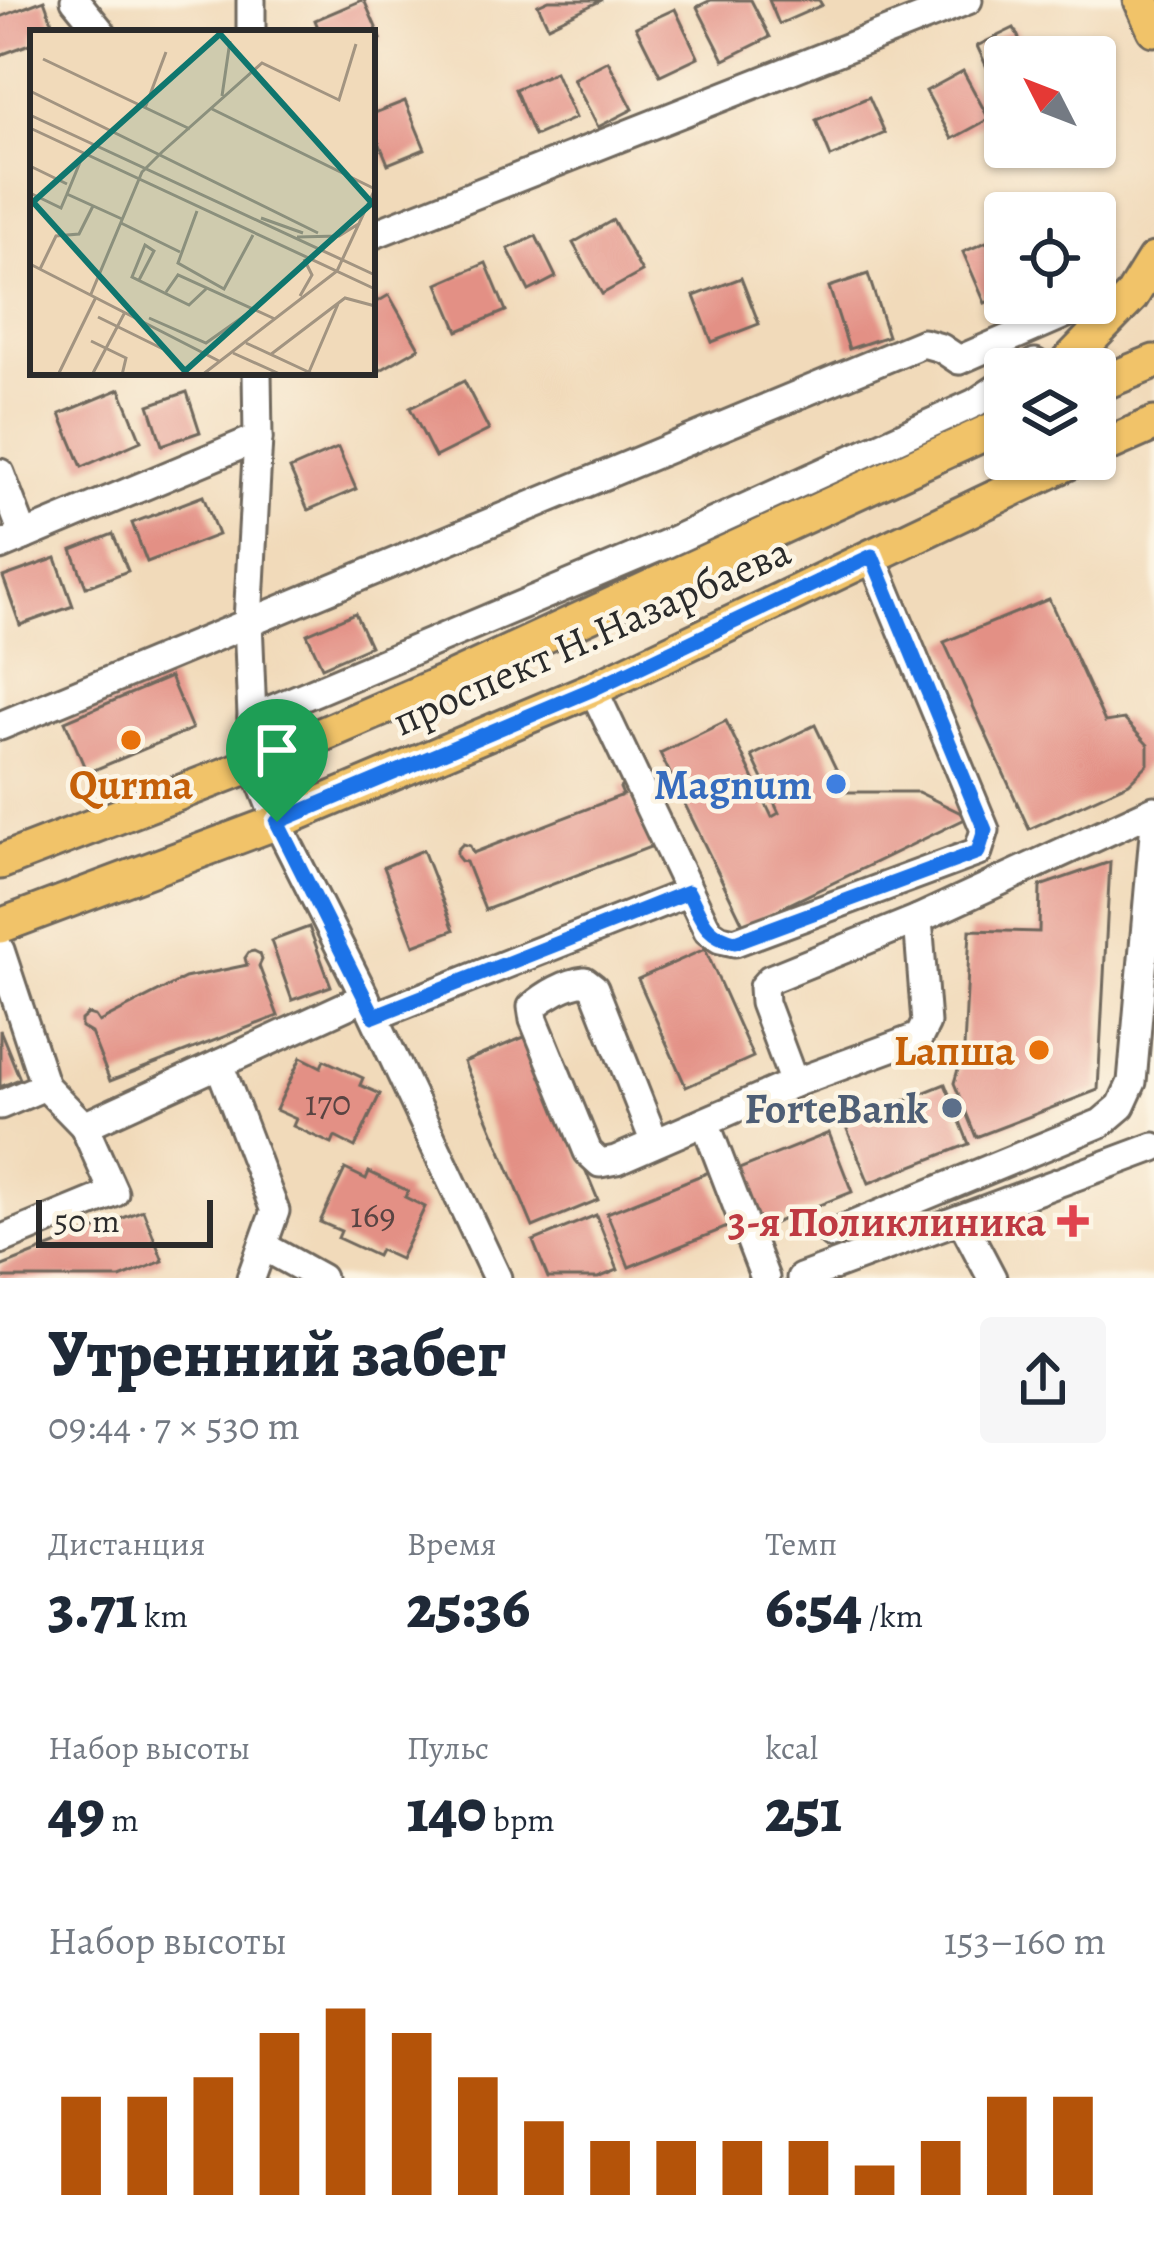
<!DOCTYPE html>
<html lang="ru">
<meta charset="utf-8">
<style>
:root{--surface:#fff;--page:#f6f6f7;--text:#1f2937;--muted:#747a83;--accent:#b45309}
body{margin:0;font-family:Alegreya,serif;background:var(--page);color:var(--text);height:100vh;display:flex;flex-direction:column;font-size:45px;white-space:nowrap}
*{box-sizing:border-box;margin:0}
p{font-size:39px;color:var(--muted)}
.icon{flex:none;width:66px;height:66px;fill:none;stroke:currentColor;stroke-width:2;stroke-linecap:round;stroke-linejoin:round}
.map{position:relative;height:1278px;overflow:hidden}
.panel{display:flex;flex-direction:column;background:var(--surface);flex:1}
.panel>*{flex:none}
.needle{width:78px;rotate:312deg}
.buttons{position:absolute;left:984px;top:36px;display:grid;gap:24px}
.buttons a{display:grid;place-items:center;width:132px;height:132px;border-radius:12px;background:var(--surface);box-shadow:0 3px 9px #0004;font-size:60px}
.scale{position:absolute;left:36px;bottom:30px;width:177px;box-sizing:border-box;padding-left:12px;border:6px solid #2b2b2b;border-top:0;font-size:33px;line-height:42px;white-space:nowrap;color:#2b2b2b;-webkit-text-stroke:9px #fcf5e5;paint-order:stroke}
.pin{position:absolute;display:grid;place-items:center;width:102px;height:102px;color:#fff;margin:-123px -51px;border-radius:50% 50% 50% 0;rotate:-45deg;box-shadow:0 0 12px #0007}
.pin .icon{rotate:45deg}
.round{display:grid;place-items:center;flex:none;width:126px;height:126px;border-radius:12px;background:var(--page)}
.headline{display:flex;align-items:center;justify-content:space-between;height:204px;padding:0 48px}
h1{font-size:66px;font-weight:800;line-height:90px}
.stats{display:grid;grid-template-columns:repeat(3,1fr);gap:18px;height:204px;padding:12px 48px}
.stats div{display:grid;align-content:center}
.stats b{font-size:60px;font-weight:800}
.stats small{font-size:33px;font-weight:400}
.stats p{font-size:33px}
.chart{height:336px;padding:24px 48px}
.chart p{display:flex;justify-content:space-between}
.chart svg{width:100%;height:216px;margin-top:12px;stroke:var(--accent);stroke-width:6}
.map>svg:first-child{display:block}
.building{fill:#e39085}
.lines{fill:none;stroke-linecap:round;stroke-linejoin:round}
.minor-casing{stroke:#70685d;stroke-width:33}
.major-casing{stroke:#70685d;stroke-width:39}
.minor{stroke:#fff;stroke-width:27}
.major{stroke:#f1c369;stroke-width:33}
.route-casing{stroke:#fff;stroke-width:24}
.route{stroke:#1a73e8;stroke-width:15}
.food-dot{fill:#e8710a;stroke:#fcf5e5;stroke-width:4.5}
.shop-dot{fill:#3f7fe0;stroke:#fcf5e5;stroke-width:4.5}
.service-dot{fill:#5c6f8a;stroke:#fcf5e5;stroke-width:4.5}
.health-dot{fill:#e0444e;stroke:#fcf5e5;stroke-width:4.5}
.labels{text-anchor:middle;stroke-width:9;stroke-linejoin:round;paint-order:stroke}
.number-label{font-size:36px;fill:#594442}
.street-label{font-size:42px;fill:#2b2b2b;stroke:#fcf5e5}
.food-label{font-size:42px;font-weight:bold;fill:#c56008;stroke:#fcf5e5}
.shop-label{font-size:42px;font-weight:bold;fill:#366cbe;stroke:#fcf5e5;text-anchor:end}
.service-label{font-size:42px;font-weight:bold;fill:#4e5e75;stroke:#fcf5e5;text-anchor:end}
.health-label{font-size:42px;font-weight:bold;fill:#be3a42;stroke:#fcf5e5;text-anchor:end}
.inset-road{fill:none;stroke:#a29481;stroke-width:3}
.view{fill:#0f766e;fill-opacity:0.15;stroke:#0f766e;stroke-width:6}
.inset-edge{fill:none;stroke:#2b2b2b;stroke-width:6}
</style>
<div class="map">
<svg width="1154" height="1278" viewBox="0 0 1154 1278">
<rect width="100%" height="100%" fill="#fcf5e5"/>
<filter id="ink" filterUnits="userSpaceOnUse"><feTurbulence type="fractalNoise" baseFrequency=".00833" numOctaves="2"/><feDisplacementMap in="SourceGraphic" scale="24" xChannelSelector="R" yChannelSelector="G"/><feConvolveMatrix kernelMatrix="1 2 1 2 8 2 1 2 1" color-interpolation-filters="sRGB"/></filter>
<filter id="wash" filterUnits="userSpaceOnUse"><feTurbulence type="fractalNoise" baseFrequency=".004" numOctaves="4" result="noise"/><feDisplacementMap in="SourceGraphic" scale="48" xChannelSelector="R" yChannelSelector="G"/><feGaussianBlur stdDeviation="2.7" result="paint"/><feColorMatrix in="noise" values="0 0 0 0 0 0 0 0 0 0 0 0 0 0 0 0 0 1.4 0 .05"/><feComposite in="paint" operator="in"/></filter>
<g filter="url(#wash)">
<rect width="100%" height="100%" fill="#f1daba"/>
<g id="blocks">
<!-- building -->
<g class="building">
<polygon points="44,0 56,33 33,33 33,43 0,55 0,17"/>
<polygon points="362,0 364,0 381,39 372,43 372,33 320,33 315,20"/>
<polygon points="549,0 602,0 548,26 538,5"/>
<polygon points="711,0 751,0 770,37 724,60 697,7"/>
<polygon points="769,0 819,0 822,5 779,24"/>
<polygon points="675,9 698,57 660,75 636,27"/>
<polygon points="1014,28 1028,57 1005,57 1005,82 996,87 977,46"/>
<polygon points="608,61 633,109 598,127 573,79"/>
<polygon points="963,71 989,119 952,139 926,91"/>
<polygon points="555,72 575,118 534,136 515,89"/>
<polygon points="869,97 885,133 831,157 816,120"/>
<polygon points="405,101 425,149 388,164 372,125 372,114"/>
<polygon points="613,220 642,272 602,294 573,243"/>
<polygon points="1005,234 1005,294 985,303 963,252"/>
<polygon points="536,236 556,277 529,291 508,249"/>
<polygon points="486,263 506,311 458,331 438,284"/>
<polygon points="868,274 888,336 849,349 829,287"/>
<polygon points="741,278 759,324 712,342 694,296"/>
<polygon points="389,295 419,348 379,371 372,359 372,305"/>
<polygon points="464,381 489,430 435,457 410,408"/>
<polygon points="120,389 141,441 82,467 60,414"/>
<polygon points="187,392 200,432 162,445 149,405"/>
<polygon points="338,448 356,489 308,510 290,469"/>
<polygon points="203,496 218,535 147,562 132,523"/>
<polygon points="113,534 128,571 86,587 72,550"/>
<polygon points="56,558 73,606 20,625 3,577"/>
<polygon points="1049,599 1105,722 1124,719 1148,745 1148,764 1129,783 1029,829 944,642"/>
<polygon points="355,613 370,646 322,667 307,634"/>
<polygon points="170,677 192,729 87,773 65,721"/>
<polygon points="726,721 772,817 779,813 752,756 815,725 847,792 918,792 969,817 744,926 660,753"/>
<polygon points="625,782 653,846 485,910 466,862 461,861 457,856 457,850 463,844 470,846 473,853 623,795 620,788"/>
<polygon points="423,850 454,930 414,945 384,867"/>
<polygon points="1110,862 1098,1090 976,1137 954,1083 964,1049 970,930 1039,932 1040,886"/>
<polygon points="309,927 331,986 292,1000 271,941"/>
<polygon points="705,949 753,1057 686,1087 638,979"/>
<polygon points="254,951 260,954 262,960 259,966 278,1016 110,1081 91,1033 81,1027 81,1020 88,1014 95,1016 99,1022 185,978 247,965 245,958 249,952"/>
<polygon points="0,1030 20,1079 0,1087"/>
<polygon points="529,1035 598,1200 533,1227 464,1062"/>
<polygon points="301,1057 321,1067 324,1060 363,1078 360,1085 380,1094 355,1147 335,1137 332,1144 293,1126 296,1119 276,1110"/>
<polygon points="945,1084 969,1144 869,1183 845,1124"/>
<polygon points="829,1133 852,1192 752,1232 729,1173"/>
<polygon points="345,1169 366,1179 369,1172 408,1191 405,1197 425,1207 400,1259 380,1250 377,1256 338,1238 341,1231 320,1222"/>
<polygon points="709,1172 730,1226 629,1267 607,1213"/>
<polygon points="143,1210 163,1261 120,1278 0,1278 0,1267"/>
<polygon points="596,1215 618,1270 598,1278 548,1278 533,1241"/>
</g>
</g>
</g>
<g filter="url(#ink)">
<use href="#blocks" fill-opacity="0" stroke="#70685d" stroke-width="3"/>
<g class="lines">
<!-- minor casing -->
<g class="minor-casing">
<g id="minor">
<polyline points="75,0 102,33"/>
<polyline points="251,0 251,33"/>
<polyline points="372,235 968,0"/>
<polyline points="1026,369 1035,363"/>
<polyline points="257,372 258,438 248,621 254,764 277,822 365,997 497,1278"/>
<polyline points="0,473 24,536"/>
<polyline points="0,546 258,438"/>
<polyline points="593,689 708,931 720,939 735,942 978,852 985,830 872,557"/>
<polyline points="252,718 668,543 975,403 1005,383"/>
<polyline points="0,726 923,343 941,348 959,360 1083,306"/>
<polyline points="0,950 45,1086 84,1126 365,997"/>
<polyline points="375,1016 689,892"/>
<polyline points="219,1064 275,1211 251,1278"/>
<polyline points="794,1083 764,1003 763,987 770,979 918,919 1154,810"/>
<polyline points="0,1105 45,1086"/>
<polyline points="705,1122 765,1278"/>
<path d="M655,1143L594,988L585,981C566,983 546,995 532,1007L534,1020L588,1152L600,1163L616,1160L794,1083L919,1037L926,1023L918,919"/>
<polyline points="961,1219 992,1278"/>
<polyline points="832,1234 1101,1123 1121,1106 1132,1082 1154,834"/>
<polyline points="0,1240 114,1193 84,1126"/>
<polyline points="263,1246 321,1278"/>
<polyline points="801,1278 1154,1147"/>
</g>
</g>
<!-- major casing -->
<g class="major-casing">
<g id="major">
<polyline points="1141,0 1154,29"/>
<polyline points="1061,369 1131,297 1154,260"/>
<polyline points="1095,386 1154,362"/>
<polyline points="1095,450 1154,424"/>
<polyline points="0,862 254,764 442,683 1005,424"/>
<polyline points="0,926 277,822 593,689 1076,459"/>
</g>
</g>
<!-- minor -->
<use href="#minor" class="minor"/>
<!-- major -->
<use href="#major" class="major"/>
</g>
</g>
<g class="lines" filter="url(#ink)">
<!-- route casing -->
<g class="route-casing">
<path id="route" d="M872,556L985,830L978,852L735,942C704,935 702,918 688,892L374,1016L277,822L593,689Z"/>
</g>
<!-- route -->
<use href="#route" class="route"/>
</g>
<!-- markers -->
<g class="food-dot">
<circle cx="131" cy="740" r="12"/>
<circle cx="1039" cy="1050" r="12"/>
</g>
<circle class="shop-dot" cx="836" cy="784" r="12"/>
<circle class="service-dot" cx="952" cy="1108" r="12"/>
<path class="health-dot" d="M1067 1203h12v12h12v12h-12v12h-12v-12h-12v-12h12z"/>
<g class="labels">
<!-- number labels -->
<g class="number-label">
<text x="328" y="1115">170</text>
<text x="373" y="1227">169</text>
</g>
<!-- street labels -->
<g class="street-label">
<text transform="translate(591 635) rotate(-24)" y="15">проспект Н.Назарбаева</text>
</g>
<!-- food labels -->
<g class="food-label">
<text x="131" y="799">Qurma</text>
<text x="1015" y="1065" text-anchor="end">Lапша</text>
</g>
<!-- shop labels -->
<g class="shop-label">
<text x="812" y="799">Magnum</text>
</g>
<!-- service labels -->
<g class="service-label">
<text x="928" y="1123">ForteBank</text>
</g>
<!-- health labels -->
<g class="health-label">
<text x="1046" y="1236">3-я Поликлиника</text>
</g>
</g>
<!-- overview -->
<g transform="translate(30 30)">
<rect width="345" height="345" fill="#f1daba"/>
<path class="inset-road" d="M13,29L160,99M0,61L288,203M192,66L200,11M115,78L136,22M182,79L345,159M0,85L345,245M0,98L345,259M53,125L37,164L92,189M0,136L37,154M0,163L31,178L37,164M167,181L148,233L194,259L223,205M231,188L273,203M91,193L150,222M267,207L309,206L330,193M0,234L189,331M10,239L26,206L49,204L63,176M109,250L124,221L115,215L102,247L159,275L176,259M136,262L148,245L245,289M61,264L112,142L132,122L232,33L309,70L326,14M270,266L282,245L274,229M68,287L133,319M119,288L176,313L224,279M61,311L96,328L92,345M216,313L285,345M203,323L252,345M240,325L315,268L345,276M279,342L308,274M63,343L95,282M28,345L66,267M172,345L307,241L345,159"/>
<path class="view" d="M190,4L342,173L155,341L3,172Z"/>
<rect width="345" height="345" class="inset-edge"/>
</g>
</svg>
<div class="buttons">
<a><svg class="needle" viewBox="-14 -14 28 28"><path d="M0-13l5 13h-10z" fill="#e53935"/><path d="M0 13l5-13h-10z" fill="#747a83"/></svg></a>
<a><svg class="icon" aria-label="locate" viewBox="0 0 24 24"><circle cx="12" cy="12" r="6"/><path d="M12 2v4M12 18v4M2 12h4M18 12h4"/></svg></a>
<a><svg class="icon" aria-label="layers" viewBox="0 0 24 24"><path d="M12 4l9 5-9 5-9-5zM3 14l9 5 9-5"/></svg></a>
</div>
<div class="scale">50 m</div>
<div class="pin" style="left:277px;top:822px;background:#1e9e55"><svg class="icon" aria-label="arrive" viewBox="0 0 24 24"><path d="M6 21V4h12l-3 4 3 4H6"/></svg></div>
</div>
<section class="panel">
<div class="headline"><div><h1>Утренний забег</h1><p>09:44 · 7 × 530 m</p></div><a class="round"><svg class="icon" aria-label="share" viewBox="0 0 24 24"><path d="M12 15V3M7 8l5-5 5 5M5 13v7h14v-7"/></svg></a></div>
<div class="stats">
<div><p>Дистанция</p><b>3.71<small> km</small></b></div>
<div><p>Время</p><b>25:36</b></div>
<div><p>Темп</p><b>6:54<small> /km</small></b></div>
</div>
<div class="stats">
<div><p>Набор высоты</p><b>49<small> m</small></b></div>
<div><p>Пульс</p><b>140<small> bpm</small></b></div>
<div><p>kcal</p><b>251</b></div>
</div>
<div class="chart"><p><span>Набор высоты</span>153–160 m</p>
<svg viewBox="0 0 160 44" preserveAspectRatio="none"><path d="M5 44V24M15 44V24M25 44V20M35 44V11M45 44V6M55 44V11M65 44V20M75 44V29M85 44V33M95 44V33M105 44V33M115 44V33M125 44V38M135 44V33M145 44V24M155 44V24"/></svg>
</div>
</section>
